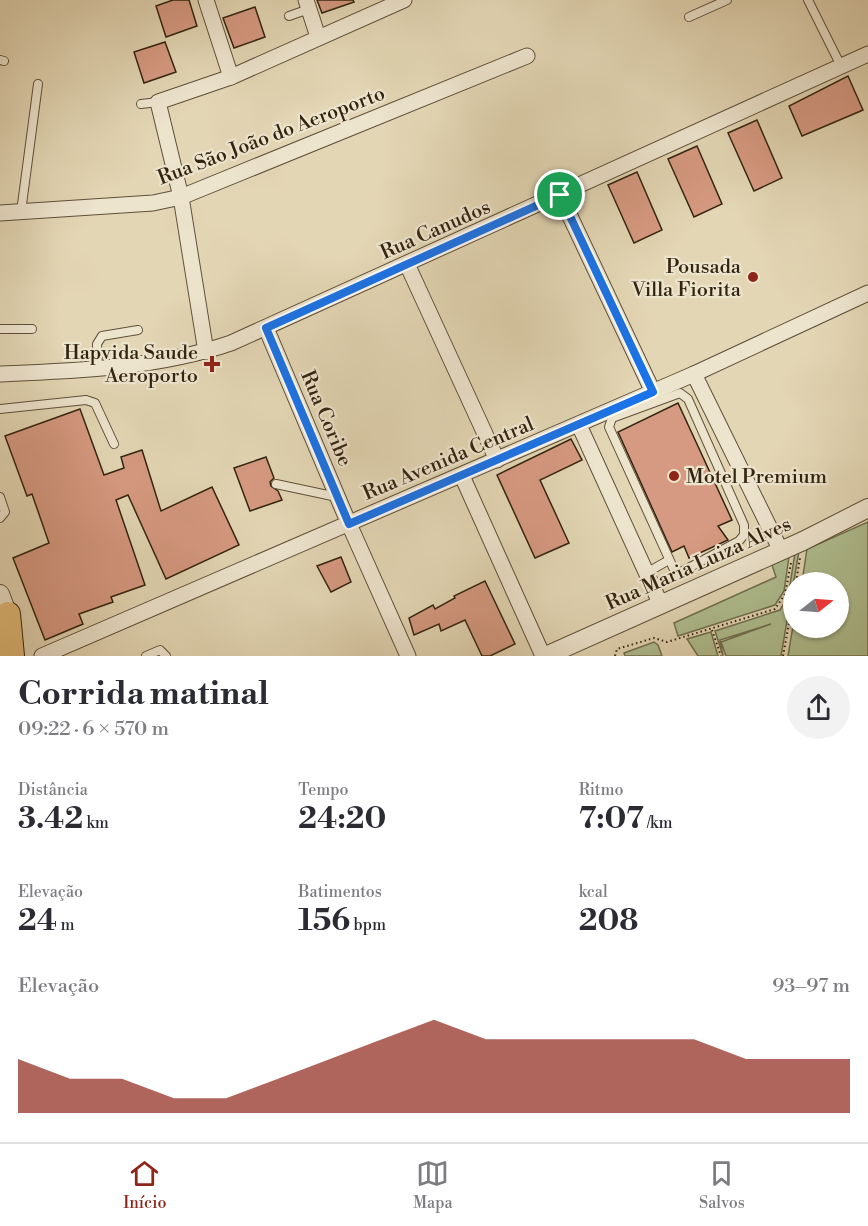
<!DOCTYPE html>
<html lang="pt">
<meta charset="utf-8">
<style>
:root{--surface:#fff;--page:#f2f2f3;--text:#2b2b33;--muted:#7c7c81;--line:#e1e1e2;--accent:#8f2418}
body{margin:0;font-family:"Libre Bodoni",serif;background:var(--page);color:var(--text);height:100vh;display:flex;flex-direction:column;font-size:22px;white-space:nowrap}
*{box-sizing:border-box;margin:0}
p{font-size:20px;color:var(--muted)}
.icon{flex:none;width:33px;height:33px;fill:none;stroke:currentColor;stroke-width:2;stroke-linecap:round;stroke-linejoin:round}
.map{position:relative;height:656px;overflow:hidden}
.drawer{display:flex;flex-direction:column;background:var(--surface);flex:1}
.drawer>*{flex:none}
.needle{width:39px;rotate:73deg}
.controls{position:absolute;left:783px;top:572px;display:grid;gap:12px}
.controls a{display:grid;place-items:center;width:66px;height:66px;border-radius:50%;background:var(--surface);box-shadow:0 2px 4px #0004;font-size:30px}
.pin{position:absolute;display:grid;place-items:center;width:51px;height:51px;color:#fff;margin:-26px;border:3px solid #fff;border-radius:50%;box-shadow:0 2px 6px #0007}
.round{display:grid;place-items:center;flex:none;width:63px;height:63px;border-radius:32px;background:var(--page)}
.headline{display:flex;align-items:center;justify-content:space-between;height:102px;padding:0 18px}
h1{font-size:33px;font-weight:700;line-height:45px}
.metrics{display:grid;grid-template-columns:repeat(3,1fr);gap:9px;height:102px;padding:6px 18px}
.metrics div{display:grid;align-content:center}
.metrics b{font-size:30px;font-weight:700}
.metrics small{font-size:16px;font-weight:400}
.metrics p{font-size:16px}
.chart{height:168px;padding:12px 18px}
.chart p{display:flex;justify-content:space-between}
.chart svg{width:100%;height:108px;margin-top:6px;fill:var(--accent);opacity:.7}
.tab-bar{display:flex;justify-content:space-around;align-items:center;height:84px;border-top:2px solid var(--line);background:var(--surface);font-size:16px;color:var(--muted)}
.tab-bar a{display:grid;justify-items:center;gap:3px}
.tab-bar .active{color:var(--accent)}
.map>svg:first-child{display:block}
.green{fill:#afbe90;stroke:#717150;stroke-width:1.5}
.building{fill:#d69981;stroke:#332410;stroke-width:1.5}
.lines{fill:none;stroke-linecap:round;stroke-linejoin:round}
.service-casing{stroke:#5f5039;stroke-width:10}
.minor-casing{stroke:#5f5039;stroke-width:17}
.tertiary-casing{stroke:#5f5039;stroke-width:20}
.trunk-casing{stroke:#332410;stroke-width:26}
.path{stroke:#332410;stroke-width:2;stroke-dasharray:1.5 3;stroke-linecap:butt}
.service{stroke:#ede4ce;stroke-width:8}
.minor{stroke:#ede4ce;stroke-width:15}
.tertiary{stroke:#ede4ce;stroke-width:18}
.trunk{stroke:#e2bb7a;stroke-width:24}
.route-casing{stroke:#fff;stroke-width:12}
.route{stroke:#1a73e8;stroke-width:8}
.poi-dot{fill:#8f2418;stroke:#ede4ce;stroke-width:2}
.labels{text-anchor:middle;stroke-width:4.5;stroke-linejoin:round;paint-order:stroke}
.street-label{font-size:20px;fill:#332410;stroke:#ede4ce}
.poi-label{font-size:20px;fill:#332410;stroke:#ede4ce;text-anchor:end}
</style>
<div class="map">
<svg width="868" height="656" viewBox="0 0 868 656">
<rect width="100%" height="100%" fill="#e3d6b4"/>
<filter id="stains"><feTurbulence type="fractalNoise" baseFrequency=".00333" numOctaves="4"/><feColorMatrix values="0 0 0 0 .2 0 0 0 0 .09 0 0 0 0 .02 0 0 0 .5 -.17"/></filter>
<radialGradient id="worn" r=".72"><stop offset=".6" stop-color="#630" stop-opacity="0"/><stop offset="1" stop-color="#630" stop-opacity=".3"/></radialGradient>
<!-- green -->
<g class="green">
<polygon points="868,522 868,656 788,656 793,626 838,627 838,582 802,582 807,549"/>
<polygon points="799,551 781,656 726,656 721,642 771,624 720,640 723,656 715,631 780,610 788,597 795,553"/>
<polygon points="789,557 784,591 775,605 678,636 674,623 776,577 772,565"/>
<polygon points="711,632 718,656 698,656 687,639"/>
<polygon points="654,642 658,645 662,656 625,656 624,653"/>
</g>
<!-- building -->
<g class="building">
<polygon points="173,0 189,0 197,26 166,37 156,6"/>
<polygon points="317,0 353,0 354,2 322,13"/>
<polygon points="255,7 265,37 234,48 223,18"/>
<polygon points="165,42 176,72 144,83 134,52"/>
<polygon points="848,76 863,110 802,136 789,106"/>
<polygon points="757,120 782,178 754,191 728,133"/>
<polygon points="697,146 722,204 694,217 668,159"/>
<polygon points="637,172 662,230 634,243 608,185"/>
<polygon points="678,403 732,520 718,526 728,540 689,558 684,546 672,552 618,432"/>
<polygon points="80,409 104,475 124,468 121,457 142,450 161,511 212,487 239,545 166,579 128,495 116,500 145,585 111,597 113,602 79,614 83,624 45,640 13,558 49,543 32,494 27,496 5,436"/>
<polygon points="571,439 582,460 540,480 569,543 535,558 497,475"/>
<polygon points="266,457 274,478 270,482 271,486 278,491 282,500 250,511 234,468"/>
<polygon points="341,557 351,582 331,592 317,566"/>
<polygon points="485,581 515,644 490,656 482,656 465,620 441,631 439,624 414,635 409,618 433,605 435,609 455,598 454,596"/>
</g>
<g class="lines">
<!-- service casing -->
<g class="service-casing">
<g id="service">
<polyline points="808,0 841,66"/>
<polyline points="289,16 309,9"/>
<polyline points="689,17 727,0"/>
<polyline points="0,60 4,61"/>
<polyline points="141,104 158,102"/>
<polyline points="21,212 38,84"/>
<polyline points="0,329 32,329"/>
<polyline points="98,367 97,344 102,336 138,330"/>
<polyline points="0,409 86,400 95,403 114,444"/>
<polyline points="276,484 337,497"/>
<polyline points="0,497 5,512 0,518"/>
<polyline points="646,573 669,560"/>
<polyline points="653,587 739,541 744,535 744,525 688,399 680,393 612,418 609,427 676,574"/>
<polyline points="146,656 160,650 166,656"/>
</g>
</g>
<!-- minor casing -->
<g class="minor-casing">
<g id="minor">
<polyline points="206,0 231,77"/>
<polyline points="306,0 318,37"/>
<polyline points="560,195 653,392"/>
<polyline points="0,213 153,203 181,197 527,56"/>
<polyline points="407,264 497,460"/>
<polyline points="266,328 349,524 408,656"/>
<polyline points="206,352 181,197 158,102 231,77 404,0"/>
<path d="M0,374C77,371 158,368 231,343L868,54"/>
<polyline points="694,374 781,551"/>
<polyline points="579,425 661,605"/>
<polyline points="462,476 543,656"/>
<polyline points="42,656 694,374 868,293"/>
</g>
</g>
<!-- tertiary casing -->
<g class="tertiary-casing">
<g id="tertiary">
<polyline points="0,594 12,626"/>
<polyline points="546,656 803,541 868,508"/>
</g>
</g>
<!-- trunk casing -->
<g class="trunk-casing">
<polyline id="trunk" points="8,614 12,656"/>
</g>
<!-- path -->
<g class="path">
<polyline points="796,582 800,558"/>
<polyline points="712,630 721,656"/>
<polyline points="615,656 617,649 654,638 667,642 775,609 785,594 791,563"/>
<polyline points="783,656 794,596"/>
</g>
<!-- service -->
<use href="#service" class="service"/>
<!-- minor -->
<use href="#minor" class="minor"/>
<!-- tertiary -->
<use href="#tertiary" class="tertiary"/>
<!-- trunk -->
<use href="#trunk" class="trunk"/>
</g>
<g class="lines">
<!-- route casing -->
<g class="route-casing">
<polygon id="route" points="560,195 653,392 349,524 266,328"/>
</g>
<!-- route -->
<use href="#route" class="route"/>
</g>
<!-- markers -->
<g class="poi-dot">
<circle cx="753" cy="277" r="6"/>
<path d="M209 355h6v6h6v6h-6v6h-6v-6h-6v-6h6z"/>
<circle cx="674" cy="476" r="6"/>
</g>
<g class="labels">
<!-- street labels -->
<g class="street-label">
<text transform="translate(271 135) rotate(-21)" y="7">Rua São João do Aeroporto</text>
<text transform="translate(435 229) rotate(-24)" y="7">Rua Canudos</text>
<text transform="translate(327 418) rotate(67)" y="7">Rua Coribe</text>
<text transform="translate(448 458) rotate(-23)" y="7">Rua Avenida Central</text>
<text transform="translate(698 563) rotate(-24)" y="7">Rua Maria Luiza Alves</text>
</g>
<!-- poi labels -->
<g class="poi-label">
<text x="741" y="273">Pousada<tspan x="741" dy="23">Villa Fiorita</tspan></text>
<text x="198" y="359">Hapvida Saude<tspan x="198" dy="23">Aeroporto</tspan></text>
<text x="686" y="483" text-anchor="start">Motel Premium</text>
</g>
</g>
<rect width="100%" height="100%" filter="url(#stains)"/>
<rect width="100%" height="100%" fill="url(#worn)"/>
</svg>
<div class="controls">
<a><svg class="needle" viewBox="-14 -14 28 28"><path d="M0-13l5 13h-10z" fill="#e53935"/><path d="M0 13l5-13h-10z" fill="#7c7c81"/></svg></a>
</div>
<div class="pin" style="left:560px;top:195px;background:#1e9e55"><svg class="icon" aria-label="arrive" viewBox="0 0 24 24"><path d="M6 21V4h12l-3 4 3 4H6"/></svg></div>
</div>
<section class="drawer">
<div class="headline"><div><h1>Corrida matinal</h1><p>09:22 · 6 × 570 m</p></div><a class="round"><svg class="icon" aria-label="share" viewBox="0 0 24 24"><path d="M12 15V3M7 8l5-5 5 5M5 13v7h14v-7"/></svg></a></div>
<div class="metrics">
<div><p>Distância</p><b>3.42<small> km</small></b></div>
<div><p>Tempo</p><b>24:20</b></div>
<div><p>Ritmo</p><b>7:07<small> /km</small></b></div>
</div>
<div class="metrics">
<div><p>Elevação</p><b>24<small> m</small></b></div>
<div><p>Batimentos</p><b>156<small> bpm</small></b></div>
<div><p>kcal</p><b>208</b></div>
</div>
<div class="chart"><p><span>Elevação</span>93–97 m</p>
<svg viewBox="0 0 160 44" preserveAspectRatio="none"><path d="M0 44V22L10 30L20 30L30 38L40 38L50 30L60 22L70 14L80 6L90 14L100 14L110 14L120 14L130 14L140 22L150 22L160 22V44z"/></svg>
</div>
</section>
<nav class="tab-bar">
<a class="active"><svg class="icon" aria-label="home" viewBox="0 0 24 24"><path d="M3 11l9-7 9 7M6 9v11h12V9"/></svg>Início</a>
<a><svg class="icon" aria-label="map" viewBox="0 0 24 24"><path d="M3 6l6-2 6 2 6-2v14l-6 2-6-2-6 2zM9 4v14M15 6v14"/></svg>Mapa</a>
<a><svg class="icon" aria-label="saved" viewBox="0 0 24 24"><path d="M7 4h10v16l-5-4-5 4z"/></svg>Salvos</a>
</nav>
